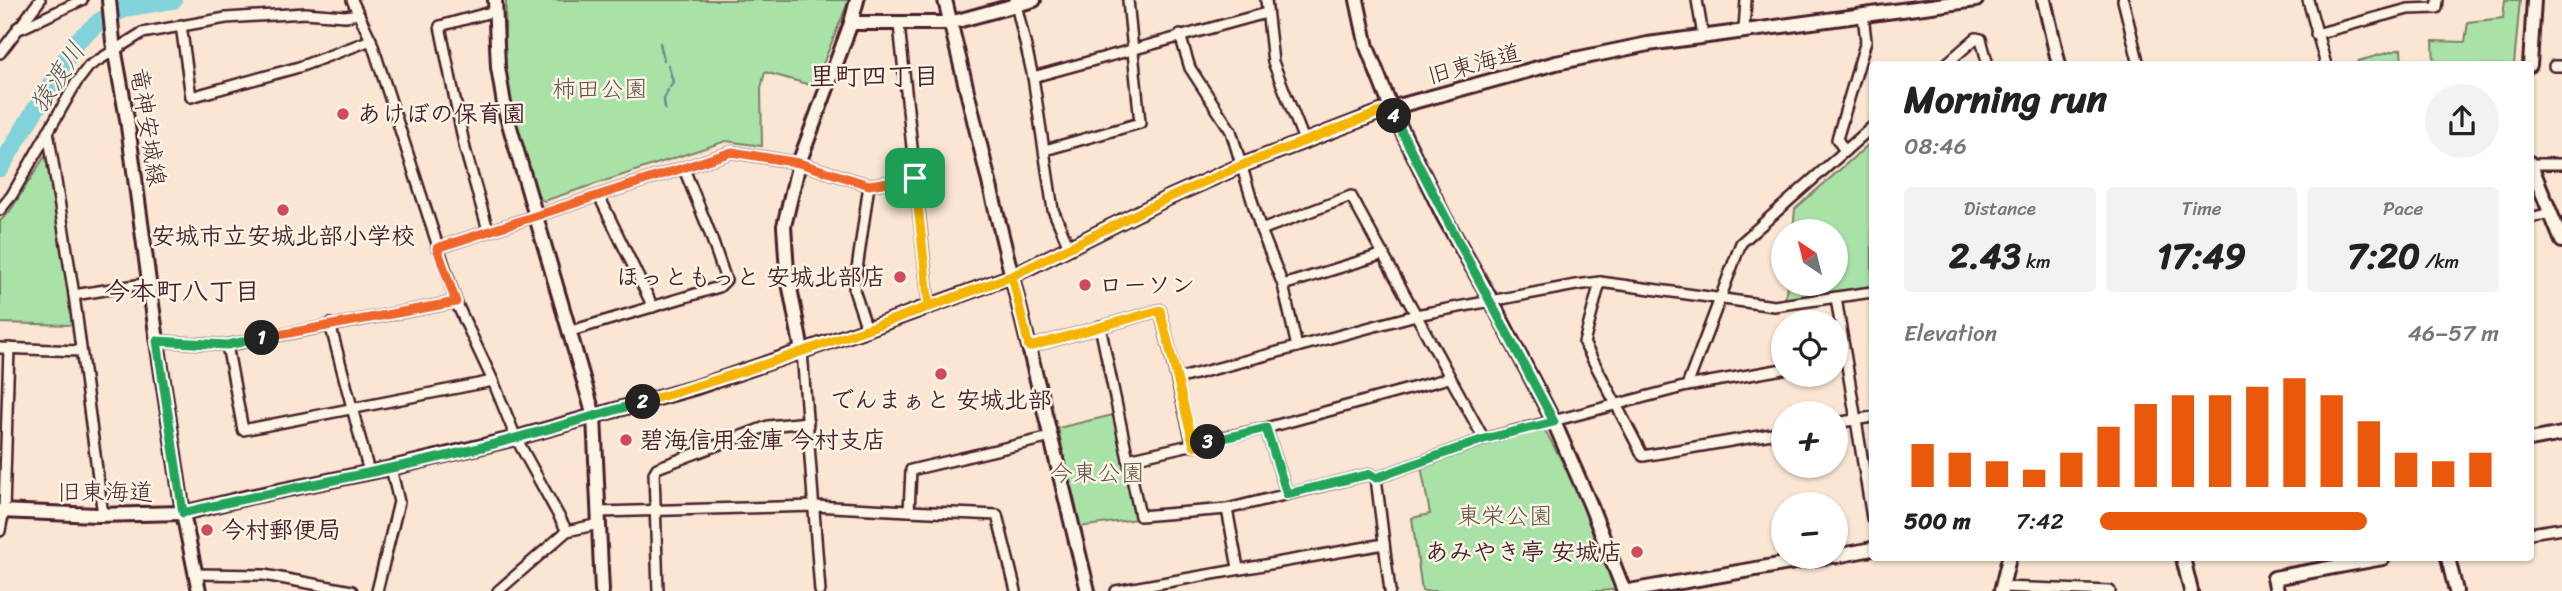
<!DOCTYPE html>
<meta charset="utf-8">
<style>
:root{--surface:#fff;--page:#f2f2f2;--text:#222;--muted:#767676;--accent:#ea580c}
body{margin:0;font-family:Sriracha,"Klee One",sans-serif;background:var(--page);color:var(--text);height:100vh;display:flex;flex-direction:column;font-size:26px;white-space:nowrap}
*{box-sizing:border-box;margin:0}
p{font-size:23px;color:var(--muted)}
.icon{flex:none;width:38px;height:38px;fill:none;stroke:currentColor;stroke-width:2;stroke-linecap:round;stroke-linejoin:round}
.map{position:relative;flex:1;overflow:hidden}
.sheet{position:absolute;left:1869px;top:61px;width:665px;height:500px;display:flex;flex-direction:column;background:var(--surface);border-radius:7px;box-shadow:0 2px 5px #0004}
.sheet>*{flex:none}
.needle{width:46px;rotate:325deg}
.buttons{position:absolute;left:1771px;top:219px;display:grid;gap:14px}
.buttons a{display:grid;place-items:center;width:77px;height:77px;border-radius:50%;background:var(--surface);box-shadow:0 2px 5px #0004;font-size:35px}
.pin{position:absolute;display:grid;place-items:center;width:60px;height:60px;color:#fff;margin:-30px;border-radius:14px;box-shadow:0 4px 10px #0006}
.km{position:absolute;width:35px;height:35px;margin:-18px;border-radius:50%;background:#222;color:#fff;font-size:19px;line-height:35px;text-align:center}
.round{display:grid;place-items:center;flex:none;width:74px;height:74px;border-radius:37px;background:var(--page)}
.summary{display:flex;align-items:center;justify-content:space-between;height:119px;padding:0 35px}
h1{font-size:38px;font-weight:700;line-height:52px}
.stats{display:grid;grid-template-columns:repeat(3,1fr);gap:10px;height:119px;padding:7px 35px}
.stats div{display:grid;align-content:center;border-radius:7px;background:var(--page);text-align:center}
.stats b{font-size:35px;font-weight:700}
.stats small{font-size:19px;font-weight:400}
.stats p{font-size:19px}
.chart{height:196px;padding:14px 35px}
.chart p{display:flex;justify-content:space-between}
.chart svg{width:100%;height:126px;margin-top:7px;stroke:var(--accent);stroke-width:6}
ul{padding:0 35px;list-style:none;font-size:23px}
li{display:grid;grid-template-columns:112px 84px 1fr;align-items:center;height:52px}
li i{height:18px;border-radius:9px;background:var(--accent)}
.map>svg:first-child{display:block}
.green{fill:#a9e2a7;stroke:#7a8069;stroke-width:2}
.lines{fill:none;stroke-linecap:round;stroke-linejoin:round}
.stream{stroke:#6b8a94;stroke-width:2.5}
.river{stroke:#81d2da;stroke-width:18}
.street-casing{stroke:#4a1f2b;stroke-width:14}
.secondary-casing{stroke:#4a1f2b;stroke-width:18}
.street{stroke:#fcf5e5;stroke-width:9}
.secondary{stroke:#fcf5e5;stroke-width:12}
.split-1-casing{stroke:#fff;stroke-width:14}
.split-2-casing{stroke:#fff;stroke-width:14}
.split-3-casing{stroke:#fff;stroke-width:14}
.split-4-casing{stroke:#fff;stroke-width:14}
.split-5-casing{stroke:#fff;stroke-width:14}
.split-1{stroke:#f0652b;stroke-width:9}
.split-2{stroke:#22a559;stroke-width:9}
.split-3{stroke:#f5b400;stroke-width:9}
.split-4{stroke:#22a559;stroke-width:9}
.split-5{stroke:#f5b400;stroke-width:9}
.poi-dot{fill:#d1495b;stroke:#fcf5e5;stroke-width:2.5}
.labels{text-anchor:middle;stroke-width:5;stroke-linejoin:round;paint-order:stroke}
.street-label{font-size:24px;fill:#4a1f2b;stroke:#fcf5e5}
.park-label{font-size:24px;fill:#62504a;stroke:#fcf5e5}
.poi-label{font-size:24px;font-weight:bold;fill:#4a1f2b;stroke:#fcf5e5;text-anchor:start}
.neighbourhood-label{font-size:26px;font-weight:bold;fill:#4a1f2b;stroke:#fcf5e5}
.water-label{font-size:26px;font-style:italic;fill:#5a5560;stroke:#fcf5e5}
</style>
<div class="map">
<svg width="2562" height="591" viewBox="0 0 2562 591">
<rect width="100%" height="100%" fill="#fae6d2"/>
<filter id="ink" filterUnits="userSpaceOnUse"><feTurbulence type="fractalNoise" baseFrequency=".0143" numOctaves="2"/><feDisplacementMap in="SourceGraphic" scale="14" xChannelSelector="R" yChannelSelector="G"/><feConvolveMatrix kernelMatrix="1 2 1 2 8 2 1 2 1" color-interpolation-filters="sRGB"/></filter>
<g filter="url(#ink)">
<!-- green -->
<g class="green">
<polygon points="506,0 849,0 814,86 765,72 761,88 762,146 726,141 544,201 539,198 516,127 504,64"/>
<polygon points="2505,0 2520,0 2514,65 2434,65 2433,41 2465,42 2468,22 2503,18"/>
<polygon points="2401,49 2402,65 2358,65 2358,61"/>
<polygon points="1868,145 1872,147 1872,286 1785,301 1787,284 1836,284 1836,231 1793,231 1795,209"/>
<polygon points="45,156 48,157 73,325 0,323 0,221 10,211"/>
<polygon points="1113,415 1137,519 1080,527 1058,428"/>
<polygon points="1542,430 1546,432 1587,507 1619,589 1602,591 1422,591 1412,518 1430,514 1421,466 1483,443"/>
</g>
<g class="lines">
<!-- stream -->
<g class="stream">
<polyline points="660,43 664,60"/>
<polyline points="668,65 673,82 670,87"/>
<polyline points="665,109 664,99 668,90"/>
</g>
<!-- river -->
<polyline class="river" points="0,168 77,41 100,21 126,8 173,0"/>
<!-- street casing -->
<g class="street-casing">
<g id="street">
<polyline points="352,0 371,40 456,302 493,381 516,438 567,531"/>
<polyline points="1015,0 1033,77 1053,210 1069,247"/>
<polyline points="1266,0 1273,62 1304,140"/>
<polyline points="1697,0 1703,36"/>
<polyline points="2123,0 2139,65"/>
<polyline points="2308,0 2326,65"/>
<polyline points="181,25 191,97 299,67 371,40"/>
<polyline points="899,25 929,307"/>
<polyline points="18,27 22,28 82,0"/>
<polyline points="1744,30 1746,0"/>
<polyline points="2316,34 2408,9 2437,8 2438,0"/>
<polyline points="1180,35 1190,68 1231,131 1261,230 1283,285 1297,347"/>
<polyline points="0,53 40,0"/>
<polyline points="1945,65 1976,38 1981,39 1988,65"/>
<polyline points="2554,66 2562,66"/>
<polyline points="1033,77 1266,13"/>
<polyline points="48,131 74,295 103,515"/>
<polyline points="1045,150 1140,123 1128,0"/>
<polyline points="1845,151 1837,139 1866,41 1863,15"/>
<polyline points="2531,164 2562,164"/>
<polyline points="599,196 653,307"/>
<polyline points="0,210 12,195 76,83 89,66 142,33 226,18 305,13 345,16 359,14"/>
<polyline points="2530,218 2550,213"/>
<polyline points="488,230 465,149 440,26 495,11"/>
<polyline points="1261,230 1351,196 1484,439"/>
<polyline points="437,248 732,152 799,163 869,185 915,178"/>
<polyline points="1600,282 1584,343 1643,456 1783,432"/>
<polyline points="1283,285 1384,254"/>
<polyline points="74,295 149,283"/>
<polyline points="1836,298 1872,518"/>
<polyline points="330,324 369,472"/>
<polyline points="1100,326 1140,516 1227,509 1370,474 1376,478 1484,439 1687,386 1783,369"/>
<polyline points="867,329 854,290 869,185"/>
<polyline points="571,331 719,287 726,280 708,228 684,169"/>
<polyline points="157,341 227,345 456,302"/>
<polyline points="227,345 243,430 493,381"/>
<polyline points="1029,347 1160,310 1193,446"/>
<polyline points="0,348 80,351"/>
<polyline points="802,351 820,591"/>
<polyline points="1177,379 1416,315 1576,285 1600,282 1774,306 1872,292"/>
<polyline points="1687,386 1741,243 1872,127"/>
<polyline points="1836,423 1872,417"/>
<polyline points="1266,428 1287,494"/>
<polyline points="1128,459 1266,428 1449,378"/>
<polyline points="1376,478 1390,591"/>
<polyline points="1227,509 1238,568"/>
<polyline points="599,512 814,506 909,511"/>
<polyline points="0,531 4,510 9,348"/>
<polyline points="2530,533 2562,528"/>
<polyline points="196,574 264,575 352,591"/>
<polyline points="2003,587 2110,591"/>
<polyline points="377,591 399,502 391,468"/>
<polyline points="498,591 567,531 599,524"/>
<polyline points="658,591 654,473 657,468 768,426 808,422"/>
<polyline points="1016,591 997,515 909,511 911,470 1051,437"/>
<polyline points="1116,591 1384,544"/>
</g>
</g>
<!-- secondary casing -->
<g class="secondary-casing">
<g id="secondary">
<polyline points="109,0 113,42 127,119 157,341 183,513 199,591"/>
<polyline points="495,0 498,67 505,110 594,416 602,591"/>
<polyline points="945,0 1088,591"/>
<polyline points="1357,0 1367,47 1391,108 1444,217 1491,300 1554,422 1590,504 1624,591"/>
<polyline points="2044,0 2059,65"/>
<polyline points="851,23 950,23 1034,0"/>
<polyline points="2530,65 2534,0"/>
<polyline points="2530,163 2562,241"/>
<polyline points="802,351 787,272 784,226 799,163 851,23 857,0"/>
<polyline points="2530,440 2562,434"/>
<polyline points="0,511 97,515 183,513 249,497 391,468 516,438 697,387 867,329 1012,276 1166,199 1240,166 1391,108 1556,63 1648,44 1976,0"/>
<polyline points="1836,556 1872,549"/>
<polyline points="2183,558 2191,591"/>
<polyline points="2448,558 2456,591"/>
<polyline points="1629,591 1830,556"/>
<polyline points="2001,591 2009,558"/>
<polyline points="2277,591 2274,578 2383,558"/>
</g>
</g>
<!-- street -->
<use href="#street" class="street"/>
<!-- secondary -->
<use href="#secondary" class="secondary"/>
</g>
</g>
<g class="lines" filter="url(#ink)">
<!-- split-1 casing -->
<g class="split-1-casing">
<polyline id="split-1" points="262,338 456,302 437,248 732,152 799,163 869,185 915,178"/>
</g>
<!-- split-2 casing -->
<g class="split-2-casing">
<path id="split-2" d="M262,338L227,345L157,341L183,513C252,496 322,483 391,468C476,451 560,426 643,402"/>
</g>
<!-- split-3 casing -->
<g class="split-3-casing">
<path id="split-3" d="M643,402C768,366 890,321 1012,276L1029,347L1160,310L1194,446L1208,442"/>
</g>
<!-- split-4 casing -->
<g class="split-4-casing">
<path id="split-4" d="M1208,442L1266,428L1287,494L1370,474L1376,478L1484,439L1554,422C1501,320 1445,220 1394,116"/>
</g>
<!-- split-5 casing -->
<g class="split-5-casing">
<polyline id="split-5" points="915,178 929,307 1012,276 1166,199 1240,166 1391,108 1394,116"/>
</g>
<!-- split-1 -->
<use href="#split-1" class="split-1"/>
<!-- split-2 -->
<use href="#split-2" class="split-2"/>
<!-- split-3 -->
<use href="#split-3" class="split-3"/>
<!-- split-4 -->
<use href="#split-4" class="split-4"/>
<!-- split-5 -->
<use href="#split-5" class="split-5"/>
</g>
<!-- markers -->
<g class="poi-dot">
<circle cx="343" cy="114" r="7"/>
<circle cx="283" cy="210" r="7"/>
<circle cx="900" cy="277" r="7"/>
<circle cx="1085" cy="285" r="7"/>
<circle cx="941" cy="374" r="7"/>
<circle cx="626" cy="440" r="7"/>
<circle cx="207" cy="530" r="7"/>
<circle cx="1637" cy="552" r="7"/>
</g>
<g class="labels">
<!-- street labels -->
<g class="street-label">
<text transform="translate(1474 64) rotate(-15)" y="8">旧東海道</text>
<text transform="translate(148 127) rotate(81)" y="8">竜神安城線</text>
<text x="105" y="500">旧東海道</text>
</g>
<!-- park labels -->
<g class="park-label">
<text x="600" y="97">柿田公園</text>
<text x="1097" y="481">今東公園</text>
<text x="1505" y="524">東栄公園</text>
</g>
<!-- poi labels -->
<g class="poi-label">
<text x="357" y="122">あけぼの保育園</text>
<text x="283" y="244" text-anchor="middle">安城市立安城北部小学校</text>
<text x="886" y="285" text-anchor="end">ほっともっと 安城北部店</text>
<text x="1099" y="293">ローソン</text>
<text x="941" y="408" text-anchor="middle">でんまぁと 安城北部</text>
<text x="640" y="448">碧海信用金庫 今村支店</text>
<text x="221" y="538">今村郵便局</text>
<text x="1623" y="560" text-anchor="end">あみやき亭 安城店</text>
</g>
<!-- neighbourhood labels -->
<g class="neighbourhood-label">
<text x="874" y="85">里町四丁目</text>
<text x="182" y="300">今本町八丁目</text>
</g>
<!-- water labels -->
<g class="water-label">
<text transform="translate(57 77) rotate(-57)" y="9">猿渡川</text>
</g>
</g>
</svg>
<div class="buttons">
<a><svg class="needle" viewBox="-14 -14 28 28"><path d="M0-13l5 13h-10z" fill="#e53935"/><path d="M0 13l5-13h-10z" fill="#767676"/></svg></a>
<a><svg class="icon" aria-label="locate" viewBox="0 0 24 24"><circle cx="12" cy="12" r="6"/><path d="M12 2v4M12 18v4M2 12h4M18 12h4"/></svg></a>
<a>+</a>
<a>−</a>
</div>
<div class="pin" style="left:915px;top:178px;background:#1e9e55"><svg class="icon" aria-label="arrive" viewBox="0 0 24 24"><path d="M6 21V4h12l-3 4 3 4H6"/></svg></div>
<b class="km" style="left:262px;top:338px">1</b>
<b class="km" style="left:643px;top:402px">2</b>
<b class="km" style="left:1208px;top:442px">3</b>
<b class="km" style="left:1394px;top:116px">4</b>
<section class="sheet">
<div class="summary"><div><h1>Morning run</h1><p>08:46</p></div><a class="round"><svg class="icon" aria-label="share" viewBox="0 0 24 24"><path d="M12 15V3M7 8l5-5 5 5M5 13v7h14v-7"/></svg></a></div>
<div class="stats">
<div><p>Distance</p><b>2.43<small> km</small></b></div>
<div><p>Time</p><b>17:49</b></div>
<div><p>Pace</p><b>7:20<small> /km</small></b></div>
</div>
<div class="chart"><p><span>Elevation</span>46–57 m</p>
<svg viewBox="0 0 160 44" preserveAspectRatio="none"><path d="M5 44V29M15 44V32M25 44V35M35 44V38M45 44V32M55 44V23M65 44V15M75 44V12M85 44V12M95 44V9M105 44V6M115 44V12M125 44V21M135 44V32M145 44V35M155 44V32"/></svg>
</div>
<ul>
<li><b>500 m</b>7:42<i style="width:67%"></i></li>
</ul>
</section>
</div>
